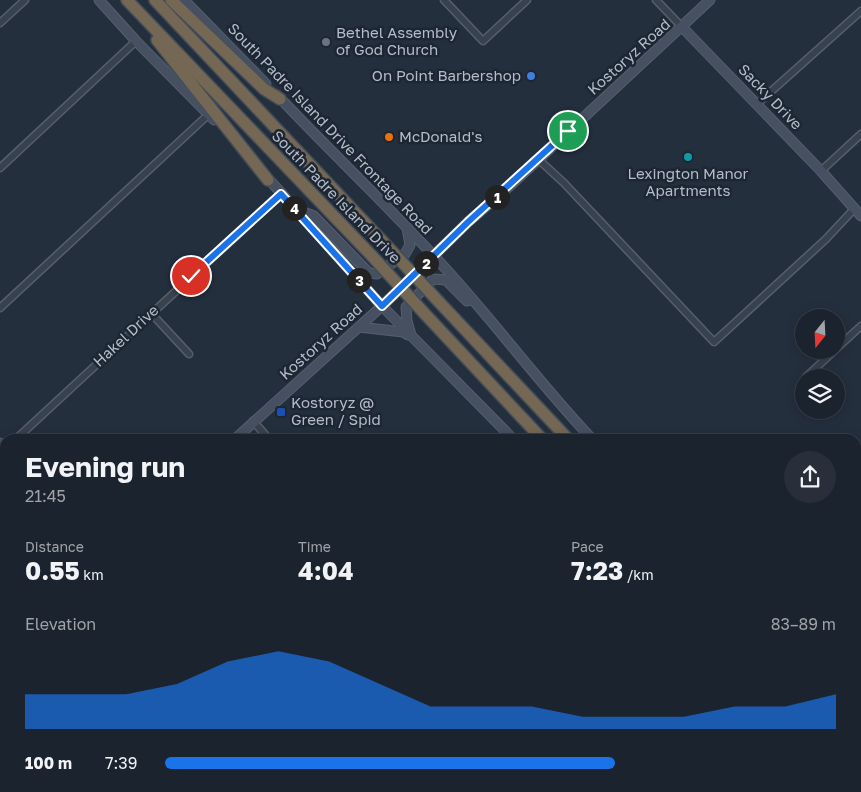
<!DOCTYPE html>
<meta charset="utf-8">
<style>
:root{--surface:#1b232e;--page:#282f3a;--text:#f1f3f6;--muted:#a0a4aa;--line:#39404a;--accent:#1a73e8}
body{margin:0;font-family:"Golos Text",sans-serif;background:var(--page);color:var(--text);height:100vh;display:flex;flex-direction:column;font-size:19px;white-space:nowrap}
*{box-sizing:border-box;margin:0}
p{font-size:16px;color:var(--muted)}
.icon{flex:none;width:28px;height:28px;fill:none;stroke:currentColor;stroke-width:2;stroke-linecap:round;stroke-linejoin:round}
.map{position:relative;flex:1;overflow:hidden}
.details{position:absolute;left:0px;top:434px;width:861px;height:359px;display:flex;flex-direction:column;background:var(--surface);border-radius:15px 15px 0 0;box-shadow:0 2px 12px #0003,0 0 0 1px var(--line)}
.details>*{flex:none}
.needle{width:32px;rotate:198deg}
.fabs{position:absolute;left:795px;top:309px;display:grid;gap:10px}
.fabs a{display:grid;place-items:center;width:50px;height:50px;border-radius:50%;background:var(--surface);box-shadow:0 2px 12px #0003,0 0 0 1px var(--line);font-size:25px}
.pin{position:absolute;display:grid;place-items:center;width:42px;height:42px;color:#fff;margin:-21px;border:2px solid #fff;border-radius:50%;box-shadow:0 1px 5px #0007}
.km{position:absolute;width:25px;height:25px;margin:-12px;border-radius:50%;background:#222;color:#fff;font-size:14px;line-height:25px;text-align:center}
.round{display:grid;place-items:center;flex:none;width:52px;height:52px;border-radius:26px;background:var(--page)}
.overview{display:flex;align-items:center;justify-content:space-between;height:85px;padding:0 25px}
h1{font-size:28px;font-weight:700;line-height:38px}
.metrics{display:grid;grid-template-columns:repeat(3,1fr);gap:8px;height:85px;padding:5px 25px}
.metrics div{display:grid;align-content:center}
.metrics b{font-size:25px;font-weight:700}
.metrics small{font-size:14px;font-weight:400}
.metrics p{font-size:14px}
.chart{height:140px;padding:10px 25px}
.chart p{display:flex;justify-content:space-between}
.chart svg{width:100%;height:90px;margin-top:5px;fill:var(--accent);opacity:.7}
ul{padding:0 25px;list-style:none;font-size:16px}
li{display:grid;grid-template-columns:80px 60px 1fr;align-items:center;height:38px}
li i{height:12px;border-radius:6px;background:var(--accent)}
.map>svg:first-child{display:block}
.green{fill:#263c3f}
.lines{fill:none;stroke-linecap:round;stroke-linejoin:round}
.street-casing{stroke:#565f6c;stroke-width:9}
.secondary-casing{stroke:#565f6c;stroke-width:11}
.highway-casing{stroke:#434c59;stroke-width:14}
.street{stroke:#38414e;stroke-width:6}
.secondary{stroke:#465061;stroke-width:9}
.highway{stroke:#746855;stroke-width:11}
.highway-bridge-casing{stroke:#434c59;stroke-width:14;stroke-linecap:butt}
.highway-bridge{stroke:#746855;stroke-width:11}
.route-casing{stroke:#fff;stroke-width:10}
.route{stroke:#1a73e8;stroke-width:6}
.worship-dot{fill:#6b7280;stroke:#1d2633;stroke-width:2}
.shop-dot{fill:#3f7fe0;stroke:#1d2633;stroke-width:2}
.food-dot{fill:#e8710a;stroke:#1d2633;stroke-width:2}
.culture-dot{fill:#0f9aa8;stroke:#1d2633;stroke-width:2}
.transit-dot{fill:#1a4fb4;stroke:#1d2633;stroke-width:2}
.labels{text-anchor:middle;stroke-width:5;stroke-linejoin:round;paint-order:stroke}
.poi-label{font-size:15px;fill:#b4bcc9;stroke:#1d2633;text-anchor:start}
.street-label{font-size:15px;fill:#b4bcc9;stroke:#1d2633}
</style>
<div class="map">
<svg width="861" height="792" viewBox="0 0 861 792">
<rect width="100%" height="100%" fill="#242f3e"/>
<!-- green -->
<polygon class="green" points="403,788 472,788 467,792 403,792 400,790"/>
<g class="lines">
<!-- street casing -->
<g class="street-casing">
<g id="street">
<polyline points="444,0 483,41 527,0"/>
<polyline points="656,0 682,27"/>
<polyline points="0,23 25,0"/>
<polyline points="757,104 861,11"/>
<polyline points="538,159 564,183 714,342 826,239 854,209"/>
<polyline points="0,168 136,41"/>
<polyline points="821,171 861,134"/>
<polyline points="0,308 209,114"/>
<polyline points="151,313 189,354"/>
<polyline points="836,349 861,326"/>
<polyline points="806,377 835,350"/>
<polyline points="253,421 269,439"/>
<polyline points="16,439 281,194"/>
<polyline points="856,566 861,562"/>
<polyline points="0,724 5,730"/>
<polyline points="0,788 5,784"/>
<polyline points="60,788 64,792"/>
<polyline points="118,792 123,788"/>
<polyline points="241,792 246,788"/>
</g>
</g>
<!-- secondary casing -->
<g class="secondary-casing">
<g id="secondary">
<polyline points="99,0 136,41 214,120"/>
<polyline points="184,0 266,84"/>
<polyline points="682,27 821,171 861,216"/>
<path d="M277,95C328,149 382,200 433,255C489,314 536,380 592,439"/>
<polyline points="265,175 382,306 513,439"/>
<polyline points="298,210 314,216 369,273 377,274 405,254 410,245 407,228"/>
<polyline points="359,327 403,332 408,335"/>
<polyline points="411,335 407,321 406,307 433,279 446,280 467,301"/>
<polyline points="235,439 382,306 468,222 512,184 710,0"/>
<polyline points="0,443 5,448"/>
<polyline points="0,661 5,657"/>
<polyline points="326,788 330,792"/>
<polyline points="843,788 848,792"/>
</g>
</g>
<!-- highway casing -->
<g class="highway-casing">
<g id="highway">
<polyline points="127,0 372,256"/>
<polyline points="155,0 386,245"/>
<polyline points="171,0 264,89 280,99"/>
<polyline points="157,40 268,180"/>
<polyline points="440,303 568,439"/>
<polyline points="425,314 542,439"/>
<polyline points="856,722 861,728"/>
<polyline points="856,744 861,749"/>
<polyline points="856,772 861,777"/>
</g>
</g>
<!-- street -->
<use href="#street" class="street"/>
<!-- secondary -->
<use href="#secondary" class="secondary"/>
<!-- highway -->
<use href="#highway" class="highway"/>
<!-- highway-bridge casing -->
<g class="highway-bridge-casing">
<g id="highway-bridge">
<polyline points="386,245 440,303"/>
<polyline points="372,256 425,314"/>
</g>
</g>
<!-- highway-bridge -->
<use href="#highway-bridge" class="highway-bridge"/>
</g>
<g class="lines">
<!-- route casing -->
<g class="route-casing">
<polyline id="route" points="191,276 281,194 382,306 468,222 568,131"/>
</g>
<!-- route -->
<use href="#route" class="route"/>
</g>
<!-- markers -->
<circle class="worship-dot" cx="326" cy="42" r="5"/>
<circle class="shop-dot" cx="531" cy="76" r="5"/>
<circle class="food-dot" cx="389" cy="137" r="5"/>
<circle class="culture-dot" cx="688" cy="157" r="5"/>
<rect class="transit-dot" x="276" y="407" width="10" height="10" rx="2.5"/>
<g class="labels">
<!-- poi labels -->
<g class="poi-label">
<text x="336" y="38">Bethel Assembly<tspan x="336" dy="17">of God Church</tspan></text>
<text x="521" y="81" text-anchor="end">On Point Barbershop</text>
<text x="399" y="142">McDonald's</text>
<text x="688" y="179" text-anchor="middle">Lexington Manor<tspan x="688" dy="17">Apartments</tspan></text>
<text x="291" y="408">Kostoryz @<tspan x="291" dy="17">Green / Spid</tspan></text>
</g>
<!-- street labels -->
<g class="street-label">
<text transform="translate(629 57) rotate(-42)" y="5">Kostoryz Road</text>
<text transform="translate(770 97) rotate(46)" y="5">Sacky Drive</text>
<text transform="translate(330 129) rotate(46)" y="5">South Padre Island Drive Frontage Road</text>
<text transform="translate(336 197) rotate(46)" y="5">South Padre Island Drive</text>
<text transform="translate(126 336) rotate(-43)" y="5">Hakel Drive</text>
<text transform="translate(321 342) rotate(-42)" y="5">Kostoryz Road</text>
</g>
</g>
</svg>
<div class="fabs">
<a><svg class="needle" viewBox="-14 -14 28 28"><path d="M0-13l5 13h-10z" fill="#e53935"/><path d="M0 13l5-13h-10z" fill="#a0a4aa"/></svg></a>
<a><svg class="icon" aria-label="layers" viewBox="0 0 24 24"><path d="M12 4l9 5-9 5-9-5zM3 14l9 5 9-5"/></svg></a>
</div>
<div class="pin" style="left:568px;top:131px;background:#1e9e55"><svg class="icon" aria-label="arrive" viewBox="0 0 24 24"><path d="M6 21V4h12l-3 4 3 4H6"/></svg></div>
<div class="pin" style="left:191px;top:276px;background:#d93025"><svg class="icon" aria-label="check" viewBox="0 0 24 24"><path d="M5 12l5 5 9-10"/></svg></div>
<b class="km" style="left:497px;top:197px">1</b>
<b class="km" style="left:426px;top:263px">2</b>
<b class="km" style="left:359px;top:280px">3</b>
<b class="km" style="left:294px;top:208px">4</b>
<section class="details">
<div class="overview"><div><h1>Evening run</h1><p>21:45</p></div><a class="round"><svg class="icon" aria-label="share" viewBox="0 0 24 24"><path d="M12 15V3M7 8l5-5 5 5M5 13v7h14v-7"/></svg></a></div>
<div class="metrics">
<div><p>Distance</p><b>0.55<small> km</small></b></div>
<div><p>Time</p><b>4:04</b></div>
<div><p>Pace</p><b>7:23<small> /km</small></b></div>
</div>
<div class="chart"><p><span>Elevation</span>83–89 m</p>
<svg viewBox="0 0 160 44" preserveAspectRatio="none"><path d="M0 44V27L10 27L20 27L30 22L40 11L50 6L60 11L70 22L80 33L90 33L100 33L110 38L120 38L130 38L140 33L150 33L160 27V44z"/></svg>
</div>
<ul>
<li><b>100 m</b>7:39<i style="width:67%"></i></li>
</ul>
</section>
</div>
